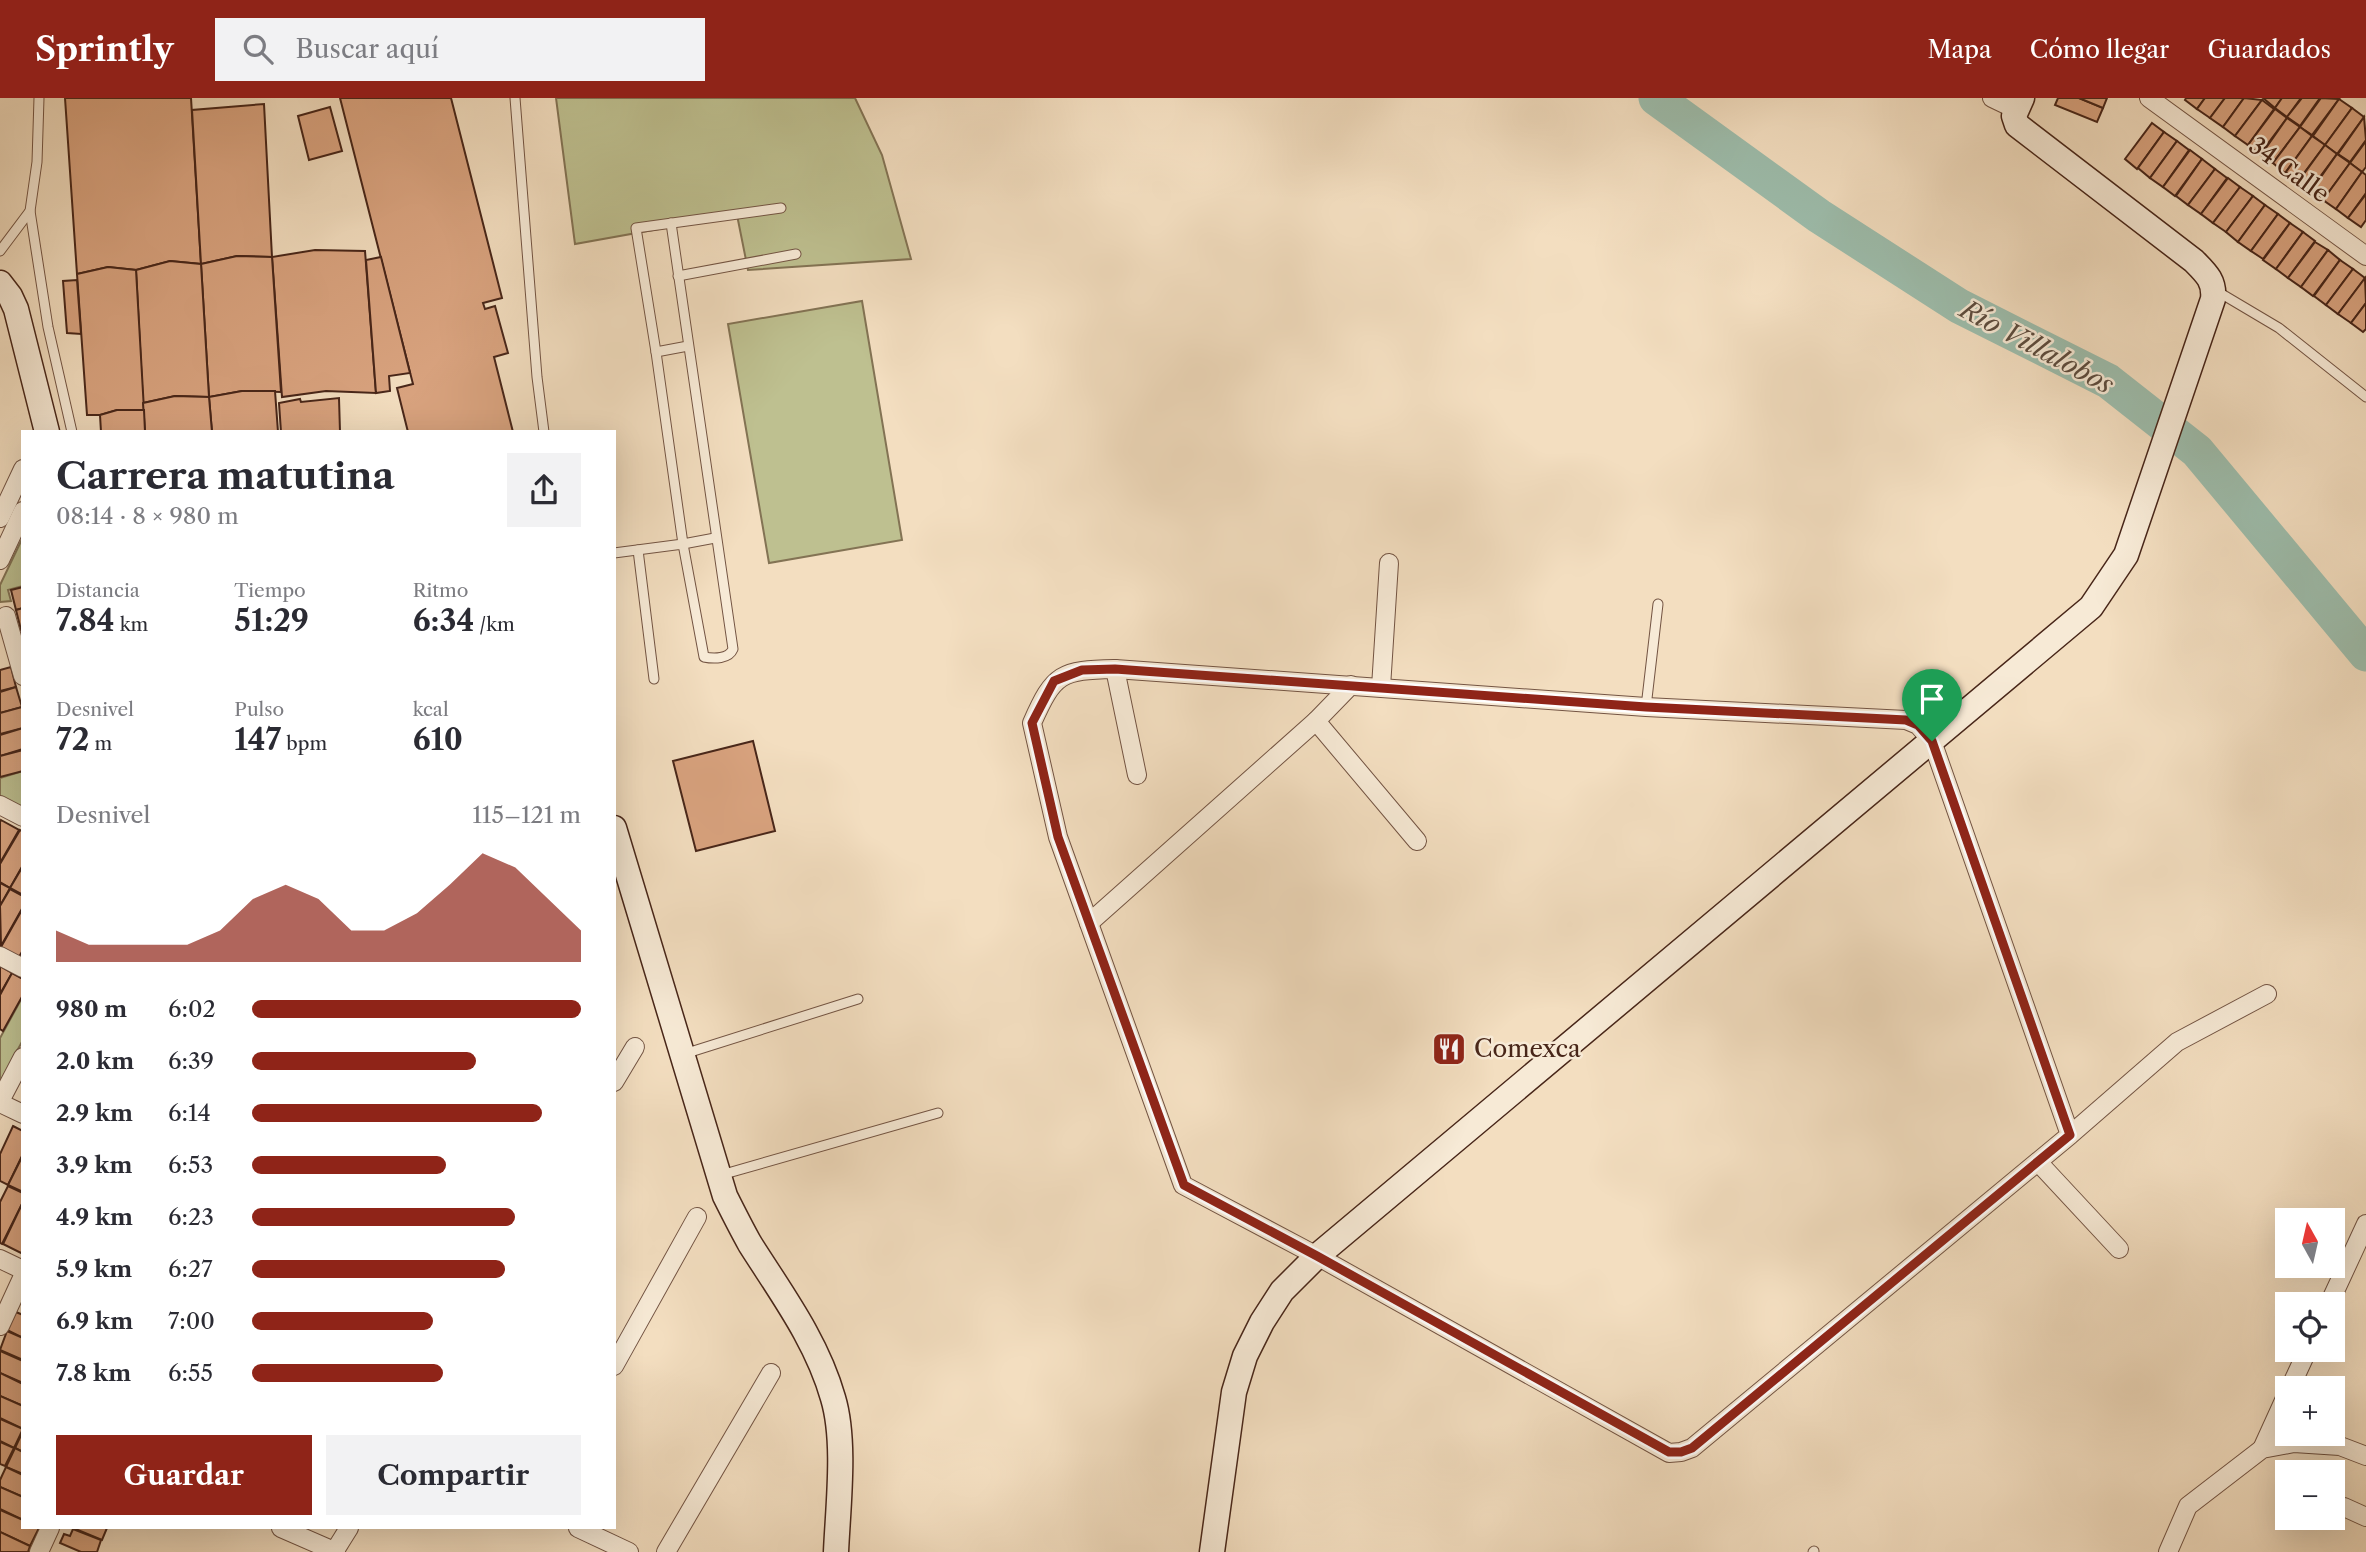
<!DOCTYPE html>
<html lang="es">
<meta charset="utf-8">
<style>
:root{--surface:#fff;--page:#f2f2f3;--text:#2b2b33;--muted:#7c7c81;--accent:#8f2418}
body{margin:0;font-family:"Libre Caslon Text",serif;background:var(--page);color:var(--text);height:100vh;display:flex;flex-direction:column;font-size:26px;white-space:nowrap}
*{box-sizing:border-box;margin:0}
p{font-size:23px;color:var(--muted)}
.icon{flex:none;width:38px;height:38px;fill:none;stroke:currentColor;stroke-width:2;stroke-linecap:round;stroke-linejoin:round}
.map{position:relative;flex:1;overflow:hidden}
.sheet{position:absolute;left:21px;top:332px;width:595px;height:1099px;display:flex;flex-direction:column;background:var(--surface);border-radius:0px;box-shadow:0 7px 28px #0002}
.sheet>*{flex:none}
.needle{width:46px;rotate:352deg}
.tools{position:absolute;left:2275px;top:1110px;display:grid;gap:14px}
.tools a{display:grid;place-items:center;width:70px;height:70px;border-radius:0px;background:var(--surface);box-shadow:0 7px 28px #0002;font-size:35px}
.pin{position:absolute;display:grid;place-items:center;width:60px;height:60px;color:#fff;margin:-72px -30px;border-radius:50% 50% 50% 0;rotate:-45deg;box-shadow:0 0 7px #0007}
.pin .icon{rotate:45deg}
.round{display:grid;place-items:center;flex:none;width:74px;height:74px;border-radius:0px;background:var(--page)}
.headline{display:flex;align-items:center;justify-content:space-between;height:119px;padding:0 35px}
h1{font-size:38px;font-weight:800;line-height:52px}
.stats{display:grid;grid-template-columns:repeat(3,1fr);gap:10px;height:119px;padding:7px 35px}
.stats div{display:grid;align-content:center}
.stats b{font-size:30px;font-weight:800}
.stats small{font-size:19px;font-weight:400}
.stats p{font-size:19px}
.chart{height:196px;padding:14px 35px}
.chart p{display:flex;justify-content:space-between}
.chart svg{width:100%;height:126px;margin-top:7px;fill:var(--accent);opacity:.7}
.button{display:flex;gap:14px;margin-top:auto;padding:14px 35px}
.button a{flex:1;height:80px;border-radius:0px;background:var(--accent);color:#fff;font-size:28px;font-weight:800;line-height:80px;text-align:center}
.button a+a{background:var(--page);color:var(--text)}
ul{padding:0 35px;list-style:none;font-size:23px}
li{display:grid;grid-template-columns:112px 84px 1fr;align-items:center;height:52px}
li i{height:18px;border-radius:9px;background:var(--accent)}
header{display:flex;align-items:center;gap:42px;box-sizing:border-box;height:98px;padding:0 35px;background:var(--accent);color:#fff}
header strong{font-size:33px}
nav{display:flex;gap:38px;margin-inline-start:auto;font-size:24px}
.search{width:490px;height:63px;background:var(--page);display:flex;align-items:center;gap:18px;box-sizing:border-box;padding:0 24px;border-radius:0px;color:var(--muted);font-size:26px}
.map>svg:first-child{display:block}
.green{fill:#bec090;stroke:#837354;stroke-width:2}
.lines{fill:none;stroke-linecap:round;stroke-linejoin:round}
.river{stroke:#9dbdac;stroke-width:35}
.building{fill:#d9a37f;stroke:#482619;stroke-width:2}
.service-casing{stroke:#735443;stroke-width:11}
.minor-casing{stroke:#735443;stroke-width:20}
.secondary-casing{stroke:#482619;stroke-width:27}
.service{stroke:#f7ead6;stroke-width:9}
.minor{stroke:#f7ead6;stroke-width:18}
.secondary{stroke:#f7ead6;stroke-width:24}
.route-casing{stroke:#fff;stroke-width:14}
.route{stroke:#8f2418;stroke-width:9}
.labels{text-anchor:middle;stroke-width:5;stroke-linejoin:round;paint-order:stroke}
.street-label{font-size:24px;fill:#482619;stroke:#f7ead6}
.poi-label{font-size:24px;fill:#482619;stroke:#f7ead6;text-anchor:start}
.water-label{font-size:26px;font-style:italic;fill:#5d4c3e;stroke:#f7ead6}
</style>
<header>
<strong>Sprintly</strong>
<div class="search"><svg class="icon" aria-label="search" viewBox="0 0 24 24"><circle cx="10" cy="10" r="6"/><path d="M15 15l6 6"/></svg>Buscar aquí</div>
<nav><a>Mapa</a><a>Cómo llegar</a><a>Guardados</a></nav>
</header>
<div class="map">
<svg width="2366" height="1454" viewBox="0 0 2366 1454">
<rect width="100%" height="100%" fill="#f3dec0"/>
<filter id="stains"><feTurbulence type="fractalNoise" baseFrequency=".00286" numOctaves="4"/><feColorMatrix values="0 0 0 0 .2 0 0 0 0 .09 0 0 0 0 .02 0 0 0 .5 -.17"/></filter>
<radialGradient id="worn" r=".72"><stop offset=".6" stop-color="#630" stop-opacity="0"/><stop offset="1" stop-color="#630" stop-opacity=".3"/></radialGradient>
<!-- green -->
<g class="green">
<polygon points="556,0 855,0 882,57 911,161 748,172 737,117 575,146"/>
<polygon points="862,203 902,442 769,465 728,226"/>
<polygon points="23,439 23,488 8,492 11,503 0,504 0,487"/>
<polygon points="23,673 23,711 0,698 0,680"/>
<polygon points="23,898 23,942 0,984 0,940"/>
</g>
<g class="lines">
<!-- river -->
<polyline class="river" points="1656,0 1819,118 1959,208 2108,283 2197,353 2366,556"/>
</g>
<!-- building -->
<g class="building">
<polygon points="65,0 191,0 201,166 170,163 136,172 108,169 77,176"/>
<polygon points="340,0 451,0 502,200 483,205 485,211 495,208 508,255 494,259 513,334 408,334 397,290 413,286"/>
<polygon points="2058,0 2079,0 2103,10 2097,24 2055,7"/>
<polygon points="2079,0 2107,0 2103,10"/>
<polygon points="2186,0 2205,0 2197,11 2185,2"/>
<polygon points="2205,0 2225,0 2210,20 2197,11"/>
<polygon points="2225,0 2244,0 2223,29 2210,20"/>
<polygon points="2244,0 2262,2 2235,38 2223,29"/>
<polygon points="2263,0 2282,0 2275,10"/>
<polygon points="2282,0 2301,0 2287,19 2275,10"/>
<polygon points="2302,0 2320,0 2300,28 2287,19"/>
<polygon points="2321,0 2339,1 2312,37 2300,29"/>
<polygon points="2339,1 2352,10 2325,47 2313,38"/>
<polygon points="2262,2 2274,11 2248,47 2235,38"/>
<polygon points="264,6 272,159 237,158 201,166 192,12"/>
<polygon points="330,9 342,53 309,62 298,18"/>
<polygon points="2352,10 2364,19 2337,56 2325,47"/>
<polygon points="2275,11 2287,20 2260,56 2248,47"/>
<polygon points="2364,19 2366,42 2350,64 2338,56"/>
<polygon points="2287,20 2300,29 2273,65 2261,57"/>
<polygon points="2152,25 2164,34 2137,71 2125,61"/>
<polygon points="2300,29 2312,38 2285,75 2273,65"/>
<polygon points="2164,34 2177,43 2150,80 2138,70"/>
<polygon points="2312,38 2325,47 2298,83 2286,74"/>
<polygon points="2177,43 2189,52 2163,89 2150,80"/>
<polygon points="2366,43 2366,69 2362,74 2350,65"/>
<polygon points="2325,47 2337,56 2310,92 2298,84"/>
<polygon points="2190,52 2202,61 2175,98 2163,89"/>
<polygon points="2337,56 2350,65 2323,102 2311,93"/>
<polygon points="2202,61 2215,71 2188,107 2176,98"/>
<polygon points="2350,65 2362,74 2336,111 2323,102"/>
<polygon points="2215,71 2227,80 2201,116 2188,107"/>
<polygon points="2362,74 2366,77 2366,95 2348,120 2336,111"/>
<polygon points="2228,80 2240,89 2213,125 2201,116"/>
<polygon points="2240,89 2253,98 2226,134 2213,125"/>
<polygon points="2366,96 2366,122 2361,129 2348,120"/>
<polygon points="2253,98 2265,107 2238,144 2226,134"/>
<polygon points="2265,107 2278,116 2251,153 2238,144"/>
<polygon points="2278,116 2290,125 2263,161 2251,153"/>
<polygon points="2290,125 2303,134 2276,171 2263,162"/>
<polygon points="2303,134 2315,143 2288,180 2276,171"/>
<polygon points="2315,144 2328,152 2301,189 2288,180"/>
<polygon points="315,152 365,153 376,295 326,293 282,299 272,159"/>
<polygon points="2328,152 2340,162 2313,198 2301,189"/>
<polygon points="237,158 272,159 281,294 242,293 209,299 201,166"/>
<polygon points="381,159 410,275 389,278 390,293 376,295 366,162"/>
<polygon points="2340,162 2353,171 2326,207 2314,198"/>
<polygon points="170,163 201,166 209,299 175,298 143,305 136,172"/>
<polygon points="108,169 136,172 144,312 117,312 100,317 87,317 77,176"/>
<polygon points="2353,171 2365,180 2338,216 2326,207"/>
<polygon points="2365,180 2366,205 2351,225 2338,216"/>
<polygon points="77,182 81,236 67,235 63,183"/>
<polygon points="2366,205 2366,231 2363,234 2351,225"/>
<polygon points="242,293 275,293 278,334 212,334 209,299"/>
<polygon points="175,298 209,299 212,334 145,334 143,305"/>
<polygon points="339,300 340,334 281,334 279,305 300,301 301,304"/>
<polygon points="117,312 144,312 145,334 101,334 100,317"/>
<polygon points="23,489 23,510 16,512 11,492"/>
<polygon points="23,510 23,531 21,532 16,512"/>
<polygon points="11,569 16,589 0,593 0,572"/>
<polygon points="16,589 22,609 0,615 0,594"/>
<polygon points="22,609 23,630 0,636 0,615"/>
<polygon points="23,630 23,651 0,658 0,637"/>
<polygon points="753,643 775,733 696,753 673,663"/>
<polygon points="23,652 23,673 0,679 0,658"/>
<polygon points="1,722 19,732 0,765 0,724"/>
<polygon points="20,732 23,734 23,767 10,790 0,784 0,766"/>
<polygon points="23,768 23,797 10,790"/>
<polygon points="0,785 10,790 0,808"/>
<polygon points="10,791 23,798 23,809 1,848 0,808"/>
<polygon points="23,810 23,852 19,859 1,849"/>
<polygon points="0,868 12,875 0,896"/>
<polygon points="12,875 23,881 23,897 3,933 0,931 0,897"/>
<polygon points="13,1028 23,1033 23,1056 8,1087 0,1083 0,1056"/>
<polygon points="23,1057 23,1094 8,1087"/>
<polygon points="8,1088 23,1095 23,1104 2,1146 0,1145 0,1104"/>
<polygon points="23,1104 23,1152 21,1155 3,1146"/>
<polygon points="16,1214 23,1217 23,1240 7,1232"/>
<polygon points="7,1233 23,1240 23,1262 0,1252"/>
<polygon points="0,1253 23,1263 23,1285 0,1275"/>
<polygon points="0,1275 23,1286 23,1308 0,1298"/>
<polygon points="0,1298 23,1308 23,1331 0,1320"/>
<polygon points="0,1321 23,1331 14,1350 0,1343"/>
<polygon points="23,1333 23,1354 15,1350"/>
<polygon points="0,1344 14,1350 5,1368 0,1366"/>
<polygon points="15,1350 23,1354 23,1376 6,1369"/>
<polygon points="6,1369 23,1377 23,1399 0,1389 0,1382"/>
<polygon points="0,1389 23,1399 23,1422 0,1411"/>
<polygon points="0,1412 23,1422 23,1430 39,1430 30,1448 0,1434"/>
<polygon points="73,1430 107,1430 102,1442"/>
<polygon points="73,1431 101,1442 97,1454 81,1454 60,1445 64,1436 70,1438"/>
<polygon points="0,1434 30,1448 28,1454 0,1454"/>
</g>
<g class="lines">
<!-- service casing -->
<g class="service-casing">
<g id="service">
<polyline points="515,0 537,279 544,334"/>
<polyline points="30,113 48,229 72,334"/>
<polyline points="0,153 30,113 37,64 39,0"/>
<polyline points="678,178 796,156"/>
<polyline points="2215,192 2279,230 2366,299"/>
<polyline points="656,254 688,248"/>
<polyline points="715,440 683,446 656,254 636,130 781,110"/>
<polyline points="638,452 654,581"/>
<path d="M614,455L683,446L704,559C714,561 729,561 733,551L671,125"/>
<polyline points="1646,609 1658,506"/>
<polyline points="684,956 858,901"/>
<polyline points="721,1077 938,1015"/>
<polyline points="1813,1454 1814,1453"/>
</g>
</g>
<!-- minor casing -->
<g class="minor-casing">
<g id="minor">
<polyline points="1992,0 2017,12"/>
<polyline points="2149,0 2366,158"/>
<polyline points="0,420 23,371"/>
<polyline points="0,462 23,413"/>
<polyline points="6,518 23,578"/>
<polyline points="1115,571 1137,677"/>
<polyline points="1381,589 1389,465"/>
<polyline points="1316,623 1417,743"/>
<polyline points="0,707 23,719"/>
<polyline points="1089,825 1316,623 1351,587"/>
<polyline points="0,858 23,870"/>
<polyline points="614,984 635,949"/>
<polyline points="0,1003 23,959"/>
<polyline points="0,1005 23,1016"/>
<path d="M2070,1037L1932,643L1918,627L1906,622L1646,609L1115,571C1061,572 1054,575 1032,625L1058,739L1183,1087L1317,1158L1669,1355L1681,1354L1692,1350L2070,1037L2177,944L2267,896"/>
<polyline points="2038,1064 2119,1151"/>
<polyline points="0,1161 23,1172"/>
<polyline points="2329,1206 2366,1126"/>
<polyline points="0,1228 23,1178"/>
<polyline points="614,1268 697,1119"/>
<polyline points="2290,1290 2308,1251"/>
<polyline points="2262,1351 2287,1296"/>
<polyline points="2344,1409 2366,1419"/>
<polyline points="281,1430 336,1454"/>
<polyline points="578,1430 629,1454"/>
<polyline points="39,1454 50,1430"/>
<polyline points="334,1454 349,1430"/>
<polyline points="666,1454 771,1275"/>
<polyline points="2168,1454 2188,1408 2262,1351 2294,1345 2340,1348 2366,1358"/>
</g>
</g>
<!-- secondary casing -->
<g class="secondary-casing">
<g id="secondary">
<polyline points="0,185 10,198 16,211 47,334"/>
<path d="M614,730L725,1098C733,1114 741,1130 750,1146C781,1195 817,1243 833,1300C846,1343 838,1408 836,1454"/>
<path d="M1212,1454L1234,1294L1245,1258L1262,1224L1282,1193L1317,1158L2091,509L2126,457L2213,201C2215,183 2206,175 2194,163L2017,27L2014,18L2022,0"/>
</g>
</g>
<!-- service -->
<use href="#service" class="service"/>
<!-- minor -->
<use href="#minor" class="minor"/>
<!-- secondary -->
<use href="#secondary" class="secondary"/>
</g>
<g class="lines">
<!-- route casing -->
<g class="route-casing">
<polygon id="route" points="1115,571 1646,609 1906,622 1918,627 1932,643 2070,1037 1692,1350 1681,1354 1669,1354 1317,1158 1184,1087 1058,739 1032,625 1054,583 1082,572"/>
</g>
<!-- route -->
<use href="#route" class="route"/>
</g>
<!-- icons -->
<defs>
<g id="restaurant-square" transform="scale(1.75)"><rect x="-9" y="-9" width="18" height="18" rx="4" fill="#8f2418" stroke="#f7ead6"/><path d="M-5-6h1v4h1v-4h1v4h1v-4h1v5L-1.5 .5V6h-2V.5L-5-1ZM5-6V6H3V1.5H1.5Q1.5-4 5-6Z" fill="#fff"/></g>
</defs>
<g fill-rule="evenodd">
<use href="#restaurant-square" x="1449" y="951"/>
</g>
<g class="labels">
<!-- street labels -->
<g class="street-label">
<text transform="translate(2289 72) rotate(36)" y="8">34 Calle</text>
</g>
<!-- poi labels -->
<g class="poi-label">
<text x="1474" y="959">Comexca</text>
</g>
<!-- water labels -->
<g class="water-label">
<text transform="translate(2037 249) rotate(28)" y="9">Río Villalobos</text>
</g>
</g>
<rect width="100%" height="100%" filter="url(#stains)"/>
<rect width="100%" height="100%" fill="url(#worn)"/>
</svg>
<div class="tools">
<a><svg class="needle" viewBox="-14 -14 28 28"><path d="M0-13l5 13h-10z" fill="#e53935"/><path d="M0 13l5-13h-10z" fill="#7c7c81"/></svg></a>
<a><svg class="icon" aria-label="locate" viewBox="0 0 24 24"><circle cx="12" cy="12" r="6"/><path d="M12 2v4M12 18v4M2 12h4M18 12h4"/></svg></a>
<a>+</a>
<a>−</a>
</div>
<div class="pin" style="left:1932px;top:643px;background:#1e9e55"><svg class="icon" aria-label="arrive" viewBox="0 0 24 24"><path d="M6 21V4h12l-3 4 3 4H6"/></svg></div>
<section class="sheet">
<div class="headline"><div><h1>Carrera matutina</h1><p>08:14 · 8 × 980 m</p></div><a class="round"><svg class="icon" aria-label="share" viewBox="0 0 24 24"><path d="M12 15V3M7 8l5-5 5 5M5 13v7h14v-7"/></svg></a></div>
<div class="stats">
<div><p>Distancia</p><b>7.84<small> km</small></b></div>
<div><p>Tiempo</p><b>51:29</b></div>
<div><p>Ritmo</p><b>6:34<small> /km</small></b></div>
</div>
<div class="stats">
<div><p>Desnivel</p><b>72<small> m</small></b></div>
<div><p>Pulso</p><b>147<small> bpm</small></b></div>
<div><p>kcal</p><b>610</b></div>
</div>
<div class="chart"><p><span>Desnivel</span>115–121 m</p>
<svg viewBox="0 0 160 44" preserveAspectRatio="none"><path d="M0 44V33L10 38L20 38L30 38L40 38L50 33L60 22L70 17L80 22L90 33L100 33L110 27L120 17L130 6L140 11L150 22L160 33V44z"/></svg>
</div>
<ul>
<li><b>980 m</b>6:02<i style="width:100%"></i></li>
<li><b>2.0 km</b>6:39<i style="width:68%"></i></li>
<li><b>2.9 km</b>6:14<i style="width:88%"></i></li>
<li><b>3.9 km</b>6:53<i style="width:59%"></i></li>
<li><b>4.9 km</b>6:23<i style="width:80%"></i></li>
<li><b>5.9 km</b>6:27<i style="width:77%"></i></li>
<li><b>6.9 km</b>7:00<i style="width:55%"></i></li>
<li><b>7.8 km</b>6:55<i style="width:58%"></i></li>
</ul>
<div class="button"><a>Guardar</a><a>Compartir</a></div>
</section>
</div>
